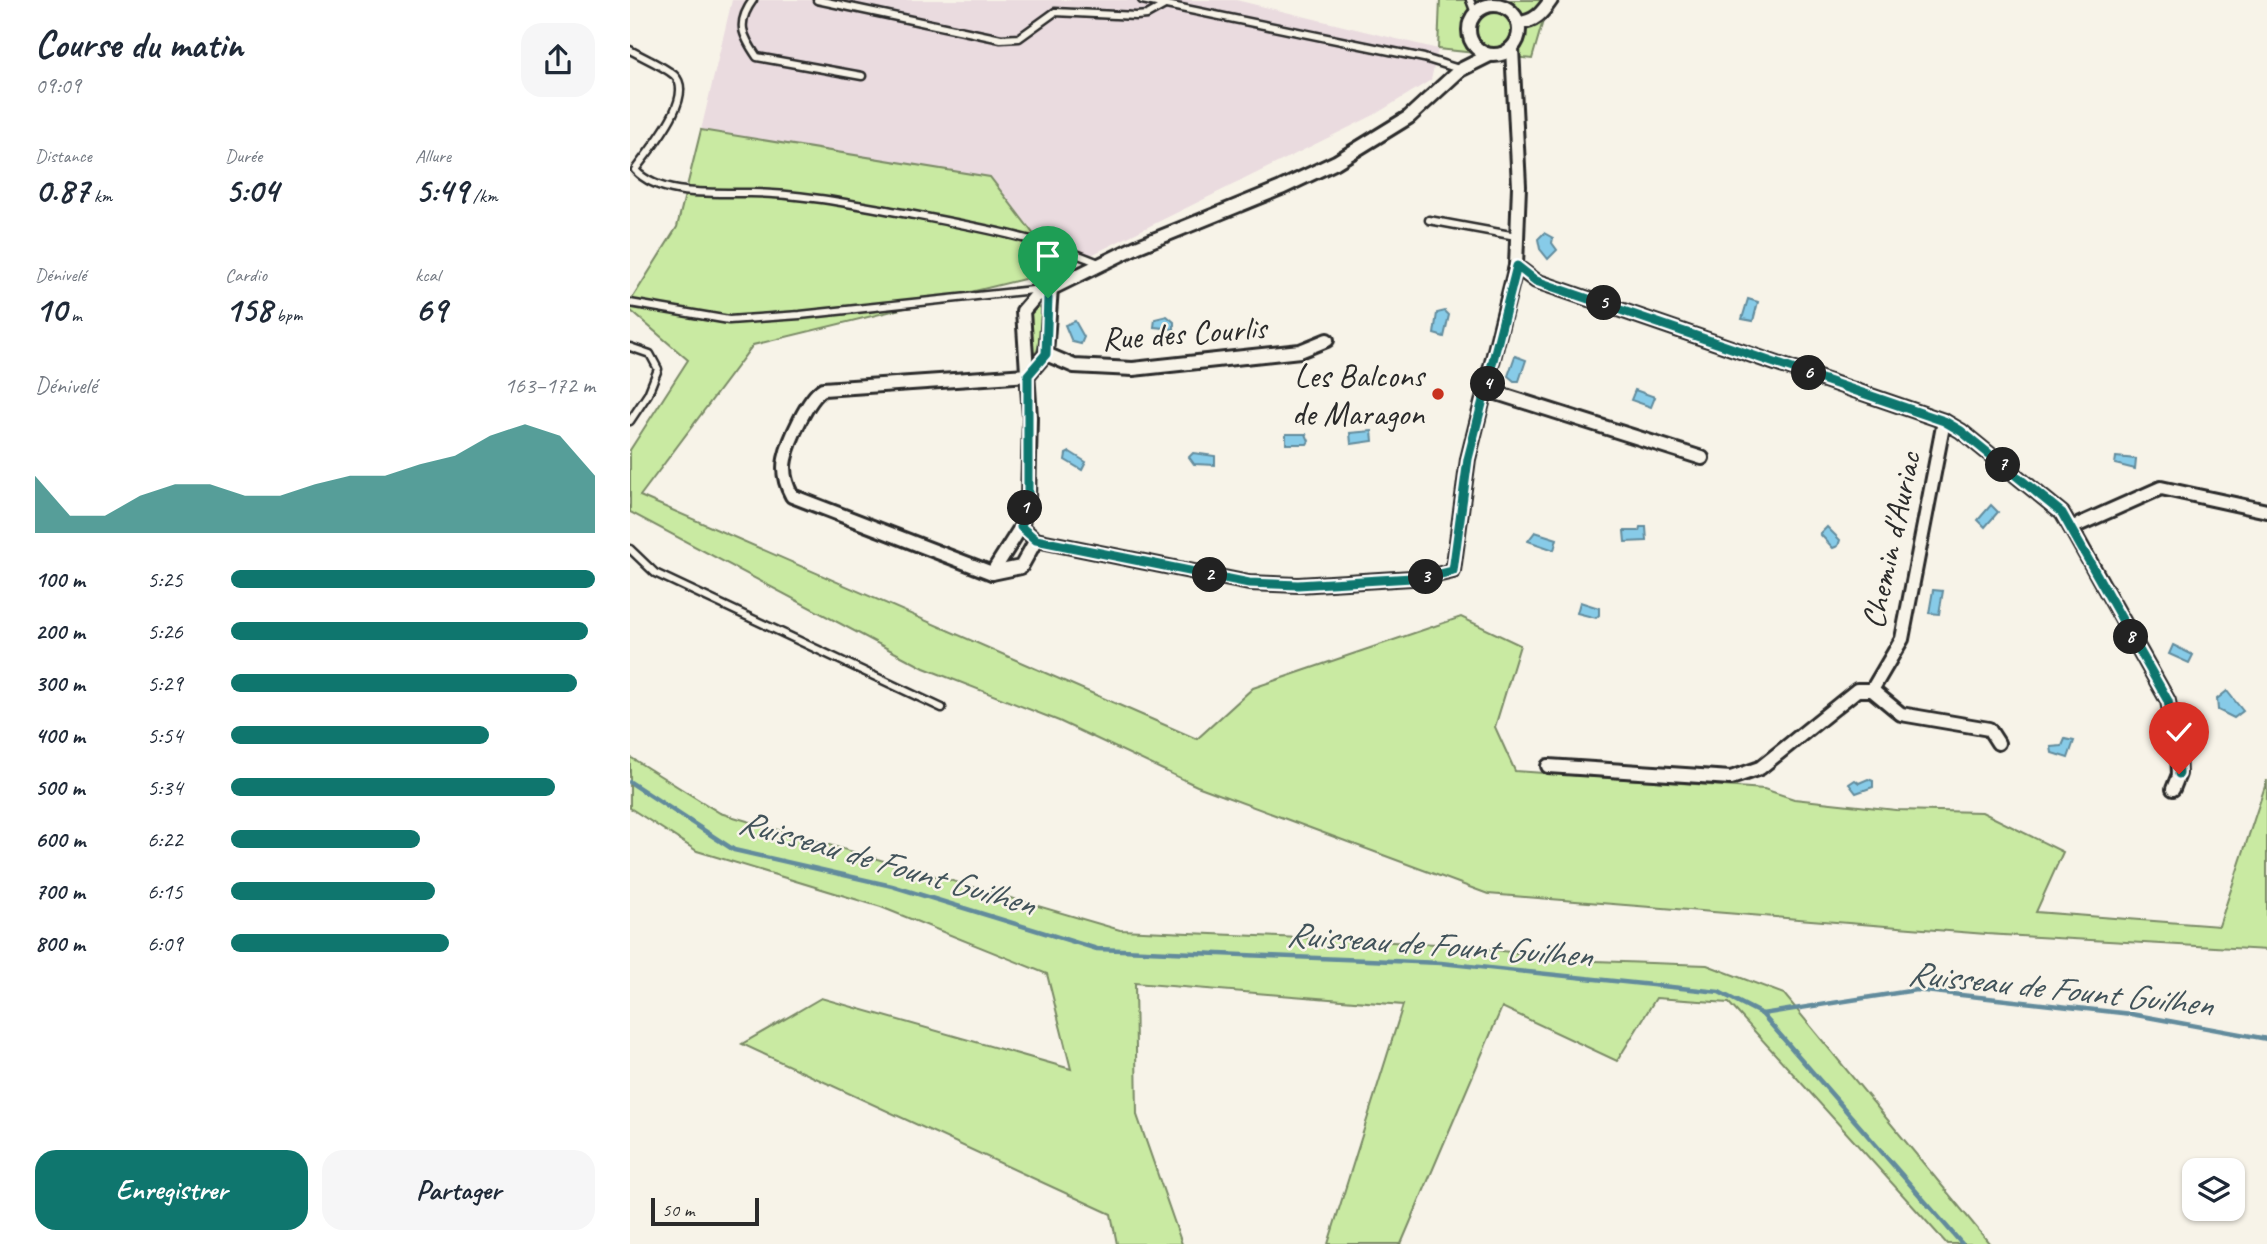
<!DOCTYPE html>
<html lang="fr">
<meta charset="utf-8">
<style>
:root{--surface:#fff;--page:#f6f6f7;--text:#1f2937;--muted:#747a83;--accent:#0f766e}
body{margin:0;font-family:Caveat,sans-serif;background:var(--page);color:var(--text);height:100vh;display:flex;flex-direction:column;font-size:26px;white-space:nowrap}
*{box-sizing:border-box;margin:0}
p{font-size:23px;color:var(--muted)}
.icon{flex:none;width:38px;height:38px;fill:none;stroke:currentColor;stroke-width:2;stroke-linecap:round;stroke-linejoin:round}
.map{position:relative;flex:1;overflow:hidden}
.sheet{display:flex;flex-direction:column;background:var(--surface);width:630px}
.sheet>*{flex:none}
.tools{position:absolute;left:1552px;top:1158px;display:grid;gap:14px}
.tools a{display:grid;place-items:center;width:63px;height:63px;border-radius:14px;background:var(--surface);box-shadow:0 2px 5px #0004;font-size:35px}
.scale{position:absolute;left:21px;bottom:18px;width:108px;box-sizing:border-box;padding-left:7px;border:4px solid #2b2b2b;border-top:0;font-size:19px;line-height:24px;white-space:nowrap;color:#2b2b2b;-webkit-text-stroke:5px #f7f3e8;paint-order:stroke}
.pin{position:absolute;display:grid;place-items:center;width:60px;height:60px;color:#fff;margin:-72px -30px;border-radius:50% 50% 50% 0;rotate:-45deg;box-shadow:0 0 7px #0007}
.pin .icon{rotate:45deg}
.km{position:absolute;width:35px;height:35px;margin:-18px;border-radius:50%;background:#222;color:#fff;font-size:19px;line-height:35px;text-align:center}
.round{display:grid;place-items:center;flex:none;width:74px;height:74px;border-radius:21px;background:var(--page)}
.summary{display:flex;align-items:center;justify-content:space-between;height:119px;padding:0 35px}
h1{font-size:38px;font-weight:800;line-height:52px}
.metrics{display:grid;grid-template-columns:repeat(3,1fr);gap:10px;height:119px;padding:7px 35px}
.metrics div{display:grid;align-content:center}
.metrics b{font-size:35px;font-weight:800}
.metrics small{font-size:19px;font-weight:400}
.metrics p{font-size:19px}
.chart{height:196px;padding:14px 35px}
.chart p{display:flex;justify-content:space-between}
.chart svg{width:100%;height:126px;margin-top:7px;fill:var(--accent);opacity:.7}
.action{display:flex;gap:14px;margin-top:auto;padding:14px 35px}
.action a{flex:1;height:80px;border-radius:21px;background:var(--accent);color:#fff;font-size:28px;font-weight:800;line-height:80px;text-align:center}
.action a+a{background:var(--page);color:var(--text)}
ul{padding:0 35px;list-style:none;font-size:23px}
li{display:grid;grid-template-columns:112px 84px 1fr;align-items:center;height:52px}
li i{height:18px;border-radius:9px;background:var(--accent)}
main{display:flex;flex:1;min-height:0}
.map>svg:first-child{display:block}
.built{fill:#eadbdf}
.green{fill:#c9eaa2;stroke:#7a8a66;stroke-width:2}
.water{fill:#87cbe8;stroke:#628b9c;stroke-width:2}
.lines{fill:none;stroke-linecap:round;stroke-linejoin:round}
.stream{stroke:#628b9c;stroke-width:4.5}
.service-casing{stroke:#2b2b2b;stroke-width:11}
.minor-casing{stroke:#2b2b2b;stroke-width:18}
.service{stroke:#f7f3e8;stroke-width:6}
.minor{stroke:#f7f3e8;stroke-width:12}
.route-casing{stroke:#fff;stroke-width:14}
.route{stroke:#0f766e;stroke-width:9}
.poi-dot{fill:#c8321e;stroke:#f7f3e8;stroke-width:2.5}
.labels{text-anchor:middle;stroke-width:5;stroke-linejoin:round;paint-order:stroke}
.street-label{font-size:33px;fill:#2b2b2b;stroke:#f7f3e8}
.poi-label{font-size:33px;fill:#2b2b2b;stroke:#f7f3e8;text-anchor:end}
.water-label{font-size:35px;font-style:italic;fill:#42535a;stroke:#f7f3e8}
</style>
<main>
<section class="sheet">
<div class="summary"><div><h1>Course du matin</h1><p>09:09</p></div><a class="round"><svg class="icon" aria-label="share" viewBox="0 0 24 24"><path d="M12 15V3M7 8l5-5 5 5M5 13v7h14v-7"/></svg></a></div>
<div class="metrics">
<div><p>Distance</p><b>0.87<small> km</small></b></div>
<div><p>Durée</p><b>5:04</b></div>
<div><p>Allure</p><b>5:49<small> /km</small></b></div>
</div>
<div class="metrics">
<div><p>Dénivelé</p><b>10<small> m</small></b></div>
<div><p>Cardio</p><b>158<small> bpm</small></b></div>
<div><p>kcal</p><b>69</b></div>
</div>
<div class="chart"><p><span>Dénivelé</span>163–172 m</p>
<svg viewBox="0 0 160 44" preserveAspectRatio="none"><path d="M0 44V24L10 38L20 38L30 31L40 27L50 27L60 31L70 31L80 27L90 24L100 24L110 20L120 17L130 10L140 6L150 10L160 24V44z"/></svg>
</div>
<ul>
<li><b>100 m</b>5:25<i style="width:100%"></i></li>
<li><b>200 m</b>5:26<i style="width:98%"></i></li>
<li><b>300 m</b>5:29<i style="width:95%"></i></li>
<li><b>400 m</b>5:54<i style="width:71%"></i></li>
<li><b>500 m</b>5:34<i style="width:89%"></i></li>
<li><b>600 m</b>6:22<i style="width:52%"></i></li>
<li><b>700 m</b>6:15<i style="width:56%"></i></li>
<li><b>800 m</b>6:09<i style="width:60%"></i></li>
</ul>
<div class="action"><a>Enregistrer</a><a>Partager</a></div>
</section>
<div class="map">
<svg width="1637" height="1244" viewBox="0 0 1637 1244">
<rect width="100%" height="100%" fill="#f7f3e8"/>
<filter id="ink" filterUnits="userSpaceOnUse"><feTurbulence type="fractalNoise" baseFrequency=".0143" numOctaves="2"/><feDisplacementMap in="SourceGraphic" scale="14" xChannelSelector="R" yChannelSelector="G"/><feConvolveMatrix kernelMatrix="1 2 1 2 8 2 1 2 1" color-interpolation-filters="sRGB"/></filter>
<g filter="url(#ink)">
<!-- built -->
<polygon class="built" points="102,0 606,0 808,49 801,80 744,115 431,270 360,177 71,130"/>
<!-- green -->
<g class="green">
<polygon points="810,0 919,0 902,59 808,49"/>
<polygon points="71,130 360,177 431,270 123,345 10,496 567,739 623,688 831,617 890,645 865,727 885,771 1134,789 1164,799 1266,810 1352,812 1433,852 1406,912 1589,926 1637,780 1637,950 1356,934 858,894 567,786 429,721 294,668 0,512 0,450 58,360 0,310 0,302 47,227"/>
<polygon points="404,305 412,308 412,339 406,353 401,352 397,314"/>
<polygon points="0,757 90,813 490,930 830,945 936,960 1077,965 1154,994 1360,1244 1317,1244 1099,1003 1026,998 987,1061 872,1007 771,1244 698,1244 773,1005 505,983 507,1115 552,1244 487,1244 481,1214 112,1044 191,998 441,1069 417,974 251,907 67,851 0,808"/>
</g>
<!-- water -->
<g class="water">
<polygon points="914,233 923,238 922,243 927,250 918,259 910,249 908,239"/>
<polygon points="1118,299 1128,302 1123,321 1112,319"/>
<polygon points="815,311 819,315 814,337 804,334 807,313"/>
<polygon points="537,316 544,322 544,329 524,327 525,319"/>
<polygon points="445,321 454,337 451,344 442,342 435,325"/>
<polygon points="885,356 896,360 889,381 884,381 878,376"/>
<polygon points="1005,390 1025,397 1021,407 1001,400"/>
<polygon points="742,431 743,441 721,444 720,433"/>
<polygon points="656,434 676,434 679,441 677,444 656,444"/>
<polygon points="440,452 456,462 452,470 435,460 436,454"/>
<polygon points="563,453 585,456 585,465 564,464 559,457"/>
<polygon points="1486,457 1506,459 1505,469 1485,464"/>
<polygon points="1361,505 1368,512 1355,527 1348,520"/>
<polygon points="1010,527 1016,527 1017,541 995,542 994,531 1009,531"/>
<polygon points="1197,527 1210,540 1208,546 1203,548 1190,534"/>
<polygon points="905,532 927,539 924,550 898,541"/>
<polygon points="1303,590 1313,591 1309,614 1299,613"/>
<polygon points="950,602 969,608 969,615 966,618 947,613"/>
<polygon points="1543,645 1563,655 1559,663 1539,654"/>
<polygon points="1597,691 1613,711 1604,718 1588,710 1587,699"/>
<polygon points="1435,739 1444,741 1438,758 1422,753 1421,747 1432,746"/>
<polygon points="1238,779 1243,781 1243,787 1226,793 1219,784 1225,780 1229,783"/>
</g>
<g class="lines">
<!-- stream -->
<g class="stream">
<polyline points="0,782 104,850 262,886 467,949 811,963 1089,992 1132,1014 1286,990 1501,1014 1637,1039"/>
<polyline points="1132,1014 1332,1244"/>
</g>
<!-- service casing -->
<g class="service-casing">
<g id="service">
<path d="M123,0C106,23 112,35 127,57L232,76"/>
<polyline points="187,0 371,39 389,38 425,12 506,16 517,15 535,5"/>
<polyline points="512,0 794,58 829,69"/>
<polyline points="840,0 845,13"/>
<path d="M0,50C14,58 32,65 44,75C67,96 18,151 5,170C31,198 85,192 121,193C175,194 227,205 279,214C343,226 409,238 469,263"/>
<polyline points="799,220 886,236"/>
<polyline points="0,303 99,320 170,315 412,289"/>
<polyline points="0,347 20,354 28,369 18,394 0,421"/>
<polyline points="0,549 25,573 312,708"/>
</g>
</g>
<!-- minor casing -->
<g class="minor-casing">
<g id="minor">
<circle cx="864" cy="30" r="25"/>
<path d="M888,23C905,22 912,13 921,0"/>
<polyline points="886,266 906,281 1314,421 1331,431 1432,513 1441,528 1538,701 1548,751 1549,774 1543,789"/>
<polyline points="416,354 444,366 503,369 670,351 697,340"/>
<polyline points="416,354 421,288"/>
<polyline points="857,390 1072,458"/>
<polyline points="391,527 406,540 619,583 668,585 798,577 823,571 838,459 886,266 889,186 882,48"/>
<polyline points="1441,528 1531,488 1637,511"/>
<path d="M406,540L391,567L362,573L162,496C156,485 152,473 155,459C159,440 178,398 193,389L398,375L416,354"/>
<polyline points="362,573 391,527 398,499 400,417 393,311 406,296 506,247 651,188 706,162 779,117 830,70 860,55"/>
<polyline points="1242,690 1271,714 1359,729 1368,743"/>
<polyline points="918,766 1101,778 1130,768 1227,690 1242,690 1272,639 1314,421"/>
</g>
</g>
<!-- service -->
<use href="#service" class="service"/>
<!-- minor -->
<use href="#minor" class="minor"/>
</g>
</g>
<g class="lines" filter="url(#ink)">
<!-- route casing -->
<g class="route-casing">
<polyline id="route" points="418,298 416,354 398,375 398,499 391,527 406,540 619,583 668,585 798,577 823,571 838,459 887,266 906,281 1314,421 1331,431 1432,513 1538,701 1548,751 1549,774"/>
</g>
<!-- route -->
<use href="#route" class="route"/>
</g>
<!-- markers -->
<circle class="poi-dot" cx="808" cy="394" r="7"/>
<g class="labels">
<!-- street labels -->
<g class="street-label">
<text transform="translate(554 332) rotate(-4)" y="12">Rue des Courlis</text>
<text transform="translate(1260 540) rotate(-78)" y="12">Chemin d'Auriac</text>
</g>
<!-- poi labels -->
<g class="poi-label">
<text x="794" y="387">Les Balcons<tspan x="794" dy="38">de Maragon</tspan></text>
</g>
<!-- water labels -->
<g class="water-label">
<text transform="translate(257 862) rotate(16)" y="12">Ruisseau de Fount Guilhen</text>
<text transform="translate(809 944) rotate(4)" y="12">Ruisseau de Fount Guilhen</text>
<text transform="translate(1430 988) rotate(6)" y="12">Ruisseau de Fount Guilhen</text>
</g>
</g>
</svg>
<div class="tools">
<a><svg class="icon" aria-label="layers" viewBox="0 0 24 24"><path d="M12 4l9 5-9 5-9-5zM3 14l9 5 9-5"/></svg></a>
</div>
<div class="scale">50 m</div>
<div class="pin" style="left:418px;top:298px;background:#1e9e55"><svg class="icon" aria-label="arrive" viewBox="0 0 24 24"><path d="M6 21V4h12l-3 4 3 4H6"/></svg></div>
<div class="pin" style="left:1549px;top:774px;background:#d93025"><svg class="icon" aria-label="check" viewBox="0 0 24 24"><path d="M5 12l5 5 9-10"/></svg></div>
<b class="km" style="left:395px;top:508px">1</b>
<b class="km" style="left:580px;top:575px">2</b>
<b class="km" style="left:796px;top:577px">3</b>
<b class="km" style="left:858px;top:384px">4</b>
<b class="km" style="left:974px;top:303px">5</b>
<b class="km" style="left:1179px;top:373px">6</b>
<b class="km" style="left:1373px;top:465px">7</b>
<b class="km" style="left:1501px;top:637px">8</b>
</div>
</main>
